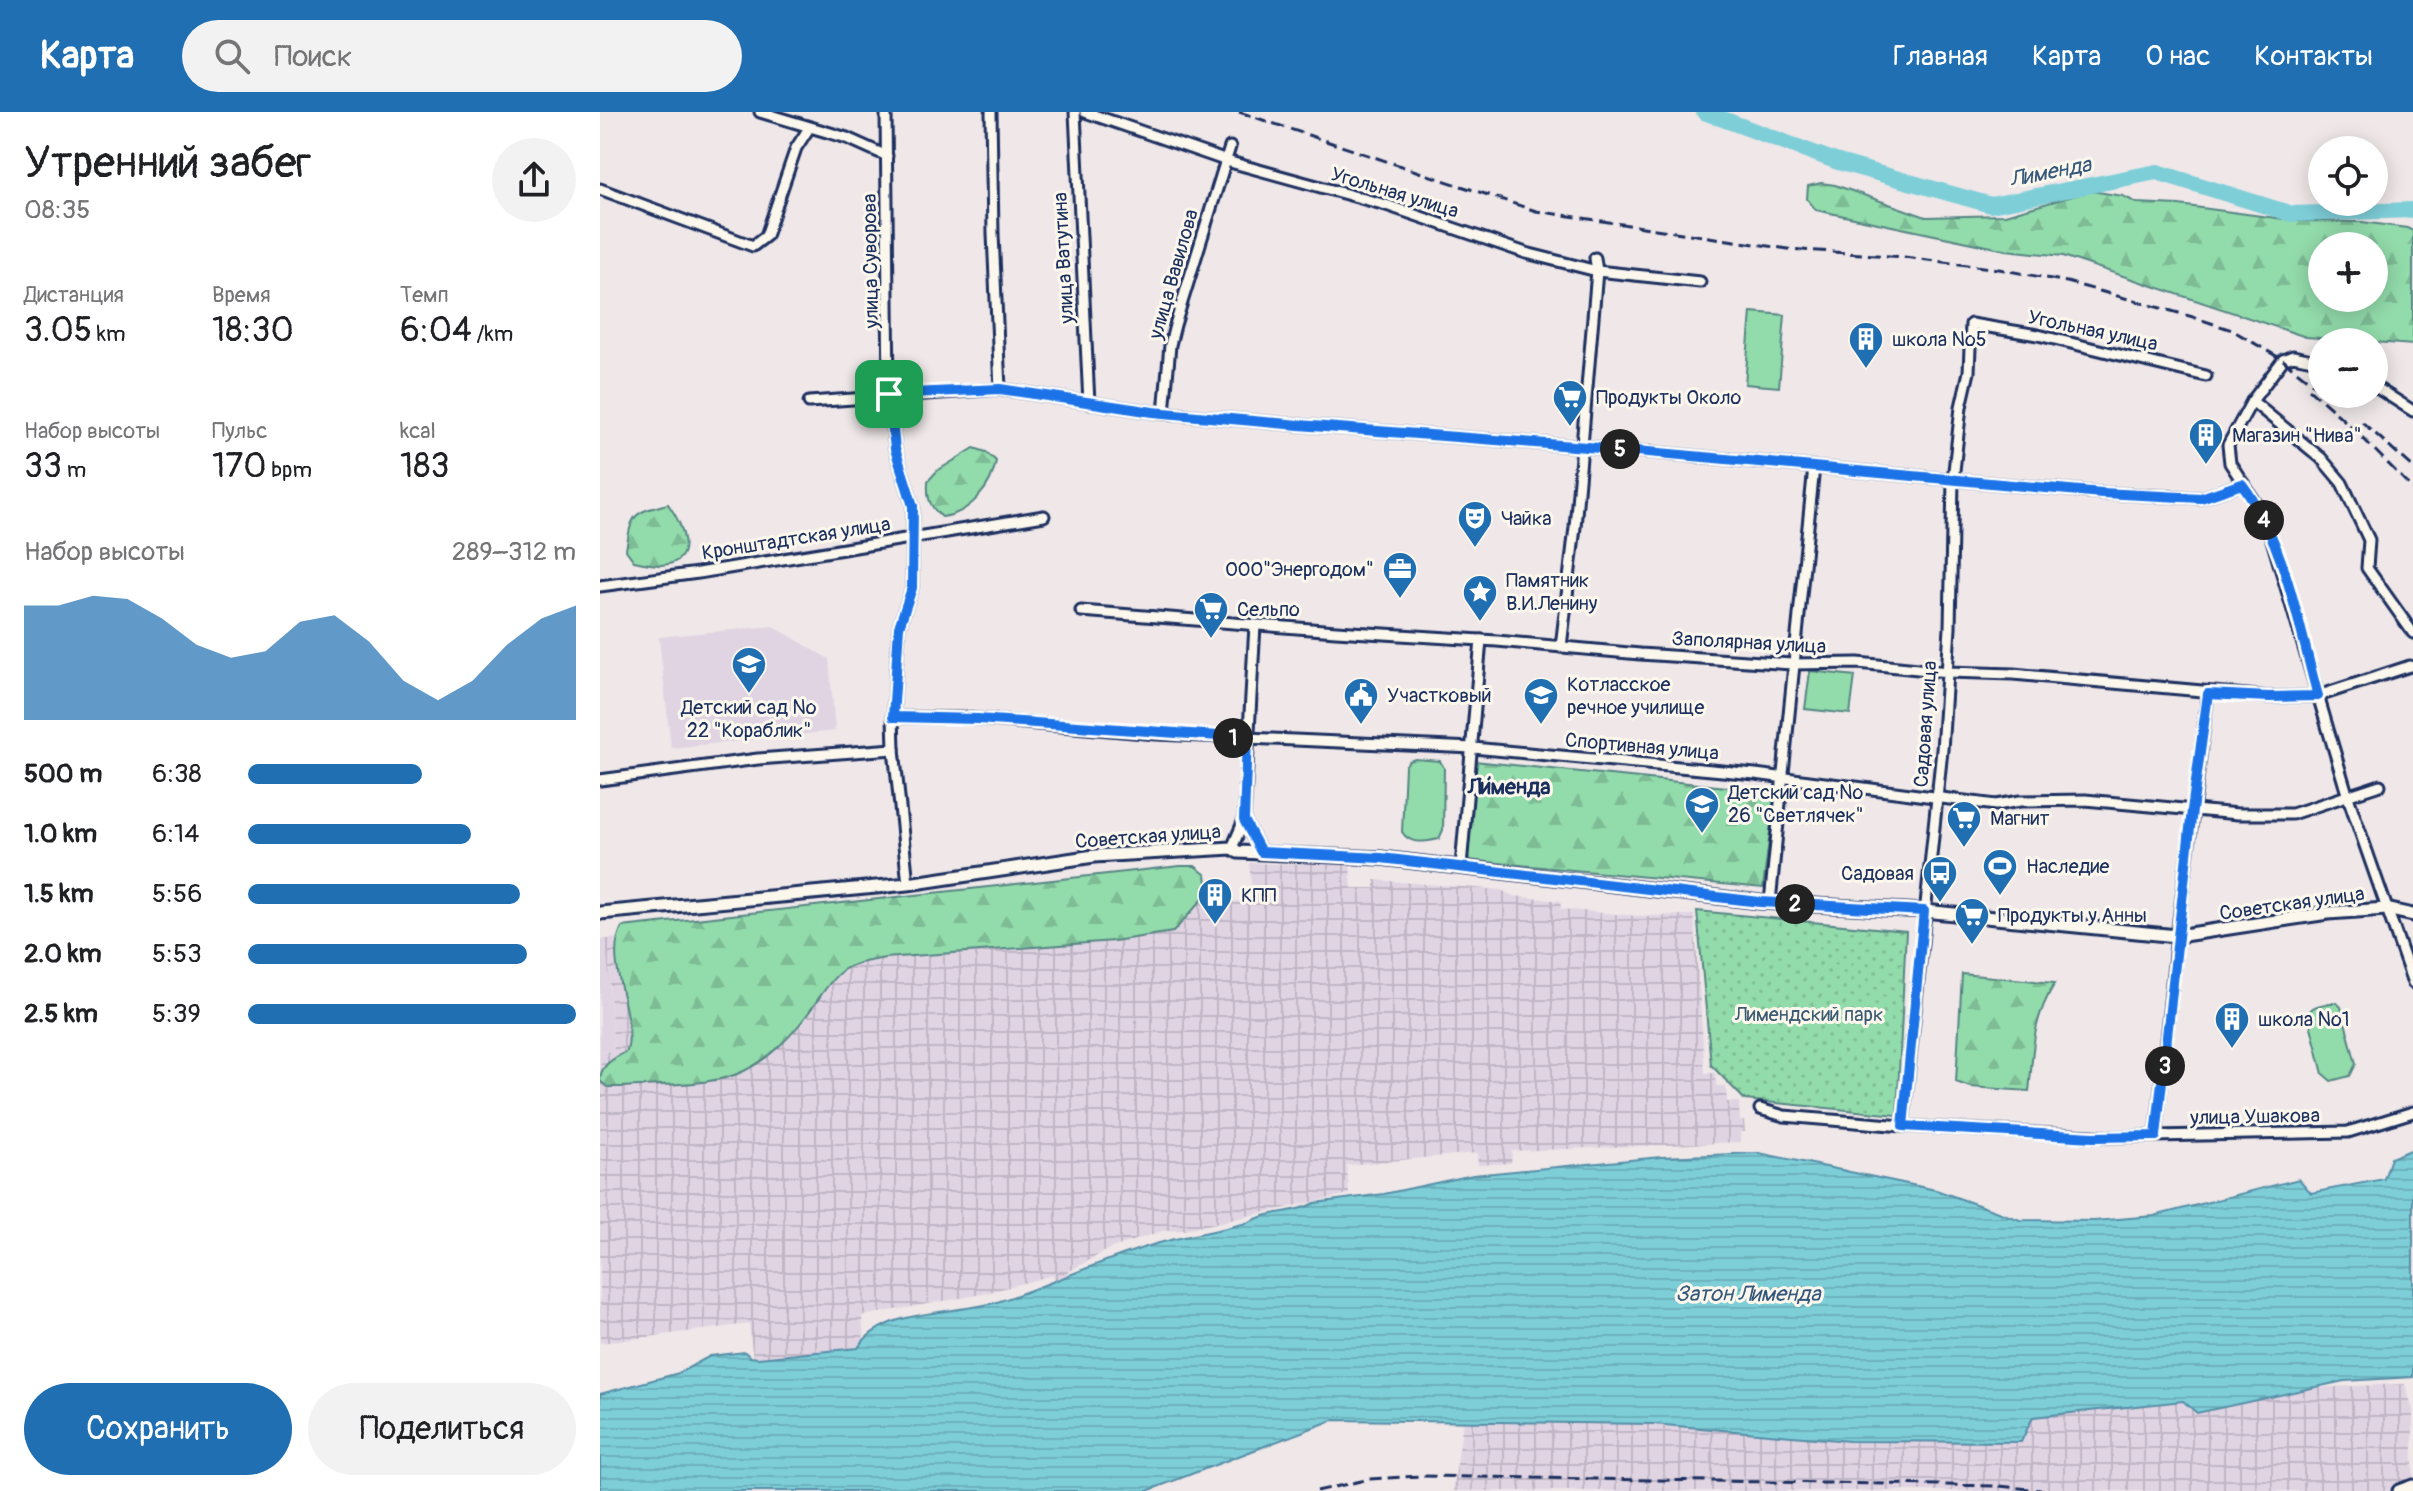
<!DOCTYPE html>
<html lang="ru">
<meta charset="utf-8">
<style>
:root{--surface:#fff;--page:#f2f2f2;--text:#202124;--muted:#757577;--accent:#1f6fb2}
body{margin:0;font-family:Pangolin,sans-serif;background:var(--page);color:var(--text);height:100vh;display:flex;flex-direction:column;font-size:30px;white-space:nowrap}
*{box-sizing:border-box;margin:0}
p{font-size:26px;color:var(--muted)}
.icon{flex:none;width:44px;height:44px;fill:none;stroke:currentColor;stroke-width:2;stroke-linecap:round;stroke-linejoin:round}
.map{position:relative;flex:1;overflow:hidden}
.panel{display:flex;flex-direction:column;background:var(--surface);width:600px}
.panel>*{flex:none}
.fabs{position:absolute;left:1708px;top:24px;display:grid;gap:16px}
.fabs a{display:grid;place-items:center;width:80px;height:80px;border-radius:50%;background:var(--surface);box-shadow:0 4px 20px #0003;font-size:40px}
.pin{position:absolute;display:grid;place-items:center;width:68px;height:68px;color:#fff;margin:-34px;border-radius:16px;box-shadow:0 4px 12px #0006}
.km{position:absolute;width:40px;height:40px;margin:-20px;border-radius:50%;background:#222;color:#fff;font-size:22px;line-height:40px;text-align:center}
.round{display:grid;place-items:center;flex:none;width:84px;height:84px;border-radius:42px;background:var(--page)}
.overview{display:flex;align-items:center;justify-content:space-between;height:136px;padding:0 24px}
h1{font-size:44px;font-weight:600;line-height:60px}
.metrics{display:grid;grid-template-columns:repeat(3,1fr);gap:12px;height:136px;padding:8px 24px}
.metrics div{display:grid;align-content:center}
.metrics b{font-size:34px;font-weight:600}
.metrics small{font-size:22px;font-weight:400}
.metrics p{font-size:22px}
.chart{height:224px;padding:16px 24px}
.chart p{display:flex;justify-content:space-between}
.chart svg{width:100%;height:144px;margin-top:8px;fill:var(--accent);opacity:.7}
.button{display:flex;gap:16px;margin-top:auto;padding:16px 24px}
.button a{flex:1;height:92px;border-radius:48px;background:var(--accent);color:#fff;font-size:32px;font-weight:600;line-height:92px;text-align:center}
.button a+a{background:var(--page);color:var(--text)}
ul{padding:0 24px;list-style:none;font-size:26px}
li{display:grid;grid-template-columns:128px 96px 1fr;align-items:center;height:60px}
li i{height:20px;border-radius:10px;background:var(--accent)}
header{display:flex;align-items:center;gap:48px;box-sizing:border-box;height:112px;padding:0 40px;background:var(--accent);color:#fff}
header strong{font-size:38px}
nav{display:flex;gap:44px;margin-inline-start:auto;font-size:28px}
.search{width:560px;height:72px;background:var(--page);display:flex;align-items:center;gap:20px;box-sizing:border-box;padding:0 28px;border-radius:44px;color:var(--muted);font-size:30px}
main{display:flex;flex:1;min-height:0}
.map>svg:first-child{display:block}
.built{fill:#e0d4e3}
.industrial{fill:url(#industrial-grid)}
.grass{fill:#92dbaa;stroke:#568584;stroke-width:2}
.forest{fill:url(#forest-firs);stroke:#568584;stroke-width:2;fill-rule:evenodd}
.park{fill:url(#park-dots);stroke:#568584;stroke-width:2}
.water{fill:url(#water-rules);stroke:#568ea7;stroke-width:2}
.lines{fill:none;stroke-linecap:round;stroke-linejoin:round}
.river{stroke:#7eced8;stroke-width:16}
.minor-casing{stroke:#1b2f5e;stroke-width:15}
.major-casing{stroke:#1b2f5e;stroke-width:17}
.minor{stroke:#fbf7ec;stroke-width:9}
.major{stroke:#fbf7ec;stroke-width:11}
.rail{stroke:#1b2f5e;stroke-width:3;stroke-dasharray:12 6;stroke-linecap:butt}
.route-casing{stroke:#fff;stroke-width:16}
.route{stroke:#1a73e8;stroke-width:10}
.labels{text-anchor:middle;stroke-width:6;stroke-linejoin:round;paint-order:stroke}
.street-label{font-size:20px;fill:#1b2f5e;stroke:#fbf7ec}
.poi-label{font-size:20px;fill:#1b2f5e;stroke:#fbf7ec;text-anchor:start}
.park-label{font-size:20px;fill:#395a71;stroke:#fbf7ec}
.water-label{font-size:22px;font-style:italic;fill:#34577c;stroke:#fbf7ec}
.neighbourhood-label{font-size:22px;font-weight:bold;fill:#1b2f5e;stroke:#fbf7ec}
</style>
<header>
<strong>Карта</strong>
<div class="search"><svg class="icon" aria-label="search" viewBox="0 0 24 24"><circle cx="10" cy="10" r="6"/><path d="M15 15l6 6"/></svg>Поиск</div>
<nav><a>Главная</a><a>Карта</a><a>О нас</a><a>Контакты</a></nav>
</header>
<main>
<section class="panel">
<div class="overview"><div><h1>Утренний забег</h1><p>08:35</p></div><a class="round"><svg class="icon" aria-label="share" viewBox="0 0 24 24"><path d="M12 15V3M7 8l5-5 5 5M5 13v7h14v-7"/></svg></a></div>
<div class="metrics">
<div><p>Дистанция</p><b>3.05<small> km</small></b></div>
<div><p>Время</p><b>18:30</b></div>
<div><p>Темп</p><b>6:04<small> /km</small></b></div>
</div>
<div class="metrics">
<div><p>Набор высоты</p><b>33<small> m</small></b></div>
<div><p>Пульс</p><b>170<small> bpm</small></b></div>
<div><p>kcal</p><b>183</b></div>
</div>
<div class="chart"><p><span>Набор высоты</span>289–312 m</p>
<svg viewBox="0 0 160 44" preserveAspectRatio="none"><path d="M0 44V9L10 9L20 6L30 7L40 13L50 21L60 25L70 23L80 14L90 12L100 20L110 32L120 38L130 32L140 21L150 13L160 9V44z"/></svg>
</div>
<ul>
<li><b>500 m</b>6:38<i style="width:53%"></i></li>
<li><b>1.0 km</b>6:14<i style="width:68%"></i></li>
<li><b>1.5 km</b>5:56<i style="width:83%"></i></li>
<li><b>2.0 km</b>5:53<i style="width:85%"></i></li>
<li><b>2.5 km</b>5:39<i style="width:100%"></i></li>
</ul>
<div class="button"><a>Сохранить</a><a>Поделиться</a></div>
</section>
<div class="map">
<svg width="1813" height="1379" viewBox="0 0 1813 1379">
<defs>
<pattern id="industrial-grid" width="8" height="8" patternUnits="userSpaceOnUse" patternTransform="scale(2)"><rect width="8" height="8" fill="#e0d4e3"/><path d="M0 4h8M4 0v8" fill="none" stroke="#c0b6c5"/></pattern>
<pattern id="forest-firs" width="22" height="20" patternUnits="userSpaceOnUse" patternTransform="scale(2)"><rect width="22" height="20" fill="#92dbaa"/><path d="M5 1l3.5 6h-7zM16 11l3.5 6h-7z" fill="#7dbc95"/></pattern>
<pattern id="park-dots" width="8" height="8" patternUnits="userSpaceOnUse" patternTransform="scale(2)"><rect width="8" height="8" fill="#92dbaa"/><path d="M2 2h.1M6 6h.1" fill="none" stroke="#7dbc95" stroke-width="1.8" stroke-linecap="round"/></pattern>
<pattern id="water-rules" width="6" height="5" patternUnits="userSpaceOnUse" patternTransform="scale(2)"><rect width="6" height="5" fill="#7eced8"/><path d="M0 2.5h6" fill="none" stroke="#6cb1bc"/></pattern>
</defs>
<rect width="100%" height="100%" fill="#efe7e8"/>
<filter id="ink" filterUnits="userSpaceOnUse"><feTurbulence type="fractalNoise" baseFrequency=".0125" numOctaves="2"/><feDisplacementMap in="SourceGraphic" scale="16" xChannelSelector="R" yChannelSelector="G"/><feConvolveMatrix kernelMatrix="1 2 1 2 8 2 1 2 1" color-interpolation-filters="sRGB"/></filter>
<g filter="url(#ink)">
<!-- built -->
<g class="built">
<polygon points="173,514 229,547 235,619 71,636 59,525"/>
<polygon points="0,827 6,827 14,939 0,940"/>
</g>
<!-- industrial -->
<g class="industrial">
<polygon points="649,751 750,753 752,776 775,776 775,768 901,778 913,784 961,789 961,797 1037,804 1094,803 1105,961 1115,961 1117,974 1126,974 1127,990 1139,990 1140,1009 1144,1009 1145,1020 1140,1020 1141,1030 912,1039 911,1051 878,1053 877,1041 747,1053 749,1082 584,1118 562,1119 509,1137 468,1160 473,1190 459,1193 453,1163 382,1182 262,1204 265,1243 154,1256 149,1212 0,1231 0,940 14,939 6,827 622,779 624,791 642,789 653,788"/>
<polygon points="1805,1272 1813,1298 1813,1373 1788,1379 853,1379 863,1310"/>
</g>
<!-- grass -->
<g class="grass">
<polygon points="1151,200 1185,203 1179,275 1145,272"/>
<polygon points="1210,559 1255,564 1250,602 1205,597"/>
<path d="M815,647L840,649L844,656L843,718L839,727C825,730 810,733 802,720L805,654L809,649Z"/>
<path d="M1730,891H1737L1741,895L1756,952L1750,964L1731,969L1723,962L1708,903C1711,893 1721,893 1730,891Z"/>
</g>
<!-- forest -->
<g class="forest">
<path d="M1221,71L1235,73L1326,105L1405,103L1491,79L1523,84L1537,91L1579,93L1699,109L1762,110L1807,116L1813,119V233L1706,225L1463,144L1406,138L1216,98L1207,87L1208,74ZM1774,134V186H1722V134Z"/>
<path d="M374,336L386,340L396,349C392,375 369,402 342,405C329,394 327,386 328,369L337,359Z"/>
<path d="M68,392C81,410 101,451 61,453C52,453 43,451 34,449L26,438C32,401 32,401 68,392Z"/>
<polygon points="874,649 1175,680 1163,776 867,748"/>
<path d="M580,754H595L606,763L608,777L601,789L573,820L514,829L285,846C271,849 255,850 243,858C230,867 221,884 212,896C195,920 171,946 144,959C112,975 58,972 21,975H7L0,969C0,952 14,947 27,939C37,904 3,849 22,815Z"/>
<path d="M1362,862L1455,871C1431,911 1434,935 1429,979L1370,975L1356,970Z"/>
</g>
<!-- park -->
<polygon class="park" points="1097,799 1306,819 1297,1003 1145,988 1111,953"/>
<!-- water -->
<path class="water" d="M1813,1037V1265L1744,1269L1597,1301L1583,1289L1433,1305L1421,1330L1249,1329L1053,1312L733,1308L547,1379H0V1282L79,1261L110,1244L145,1240L150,1245L158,1246L258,1236C284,1195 355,1203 397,1190C454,1172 506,1145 563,1130C590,1123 618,1119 646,1111C653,1109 661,1104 668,1103C685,1099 700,1099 715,1091L784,1082L873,1063L1061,1045L1159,1041L1336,1078L1420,1108L1494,1109L1554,1104L1699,1067L1711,1081L1784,1067L1791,1046Z"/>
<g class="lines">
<!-- river -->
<polyline class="river" points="1104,0 1238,50 1391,93 1557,60 1692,102 1813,98"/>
<!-- minor casing -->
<g class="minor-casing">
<g id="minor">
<polyline points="160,0 247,26 287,44"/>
<polyline points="286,0 289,282 295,337 313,394 312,476 299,515 293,605 294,637 308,772"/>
<polyline points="391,0 393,122 400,277"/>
<polyline points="475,0 489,291"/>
<polyline points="485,0 630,50 786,93 926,141 997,159 1100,170"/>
<polyline points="0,77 153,134 166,124 196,36 209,16"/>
<polyline points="1722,250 1693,244 1683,248 1652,289 1628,333 1630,351 1656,391 1670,421 1748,685 1813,871"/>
<polyline points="1774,274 1813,299"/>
<polyline points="1652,289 1721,346 1742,371 1769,428 1767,456 1813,521"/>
<polyline points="209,290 400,277 553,300 699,313 1026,338 1502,381 1601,386 1642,372"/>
<polyline points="564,301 570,233 575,213 630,35"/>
<polyline points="0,474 98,461 444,404"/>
<polyline points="481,499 736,519 897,529 1040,542 1192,552 1258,551 1348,560 1413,562 1669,585 1718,584 1810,554"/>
<polyline points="961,535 975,415 997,159 995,146"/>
<polyline points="293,605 367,606 557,622 873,636 1155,662 1396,693 1420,689 1485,688 1638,702 1692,702 1780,673"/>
<polyline points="0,668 158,647 294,637"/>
<polyline points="644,708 661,740"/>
<polyline points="632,736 644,708 655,513"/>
<polyline points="861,754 881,528"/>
<polyline points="1170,790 1214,355"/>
<polyline points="1160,997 1184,1004 1303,1014 1508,1025 1748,1020 1813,1000"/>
<polyline points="1303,1014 1342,638 1350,516 1353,368 1361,295 1369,260 1371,212 1438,223 1606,264"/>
<polyline points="1556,1024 1577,824 1608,582"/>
</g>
</g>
<!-- major casing -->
<g class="major-casing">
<g id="major">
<polyline points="0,801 308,772 494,744 632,736 638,740 781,746 1160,790 1324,799 1577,824 1728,801 1786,797 1813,803"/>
<polyline points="1799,1379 1813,1374"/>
</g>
</g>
<!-- minor -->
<use href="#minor" class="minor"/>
<!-- major -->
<use href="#major" class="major"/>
<!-- rail -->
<g class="rail">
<polyline points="639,0 936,99 1188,137 1304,145 1399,157 1467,170 1593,205 1632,218 1683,248 1722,279"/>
<polyline points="1709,277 1753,316 1813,377"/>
<polyline points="1762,310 1813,355"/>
<polyline points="717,1379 770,1367 820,1364 1399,1374 1451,1379"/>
</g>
</g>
</g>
<g class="lines" filter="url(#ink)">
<!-- route casing -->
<g class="route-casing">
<path id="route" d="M400,277L553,300L699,313L1026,338L1502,381L1601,386L1642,372C1685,429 1699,515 1718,584L1669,585L1608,582L1592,698L1556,1024L1493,1025L1303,1014L1324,799L1160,790L781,746L661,740L644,708L647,626L378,607L293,605L299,515L312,476L313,394L295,337L289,282Z"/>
</g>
<!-- route -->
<use href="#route" class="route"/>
</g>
<!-- icons -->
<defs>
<g id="building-pin" transform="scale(1.8)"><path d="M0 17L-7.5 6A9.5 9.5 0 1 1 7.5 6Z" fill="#1f6fb2" stroke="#fbf7ec"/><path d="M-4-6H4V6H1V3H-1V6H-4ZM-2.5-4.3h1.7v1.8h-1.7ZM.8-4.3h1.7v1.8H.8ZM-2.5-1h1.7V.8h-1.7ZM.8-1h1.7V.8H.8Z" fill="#fff"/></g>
<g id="supermarket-pin" transform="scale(1.8)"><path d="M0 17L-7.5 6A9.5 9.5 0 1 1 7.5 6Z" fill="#1f6fb2" stroke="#fbf7ec"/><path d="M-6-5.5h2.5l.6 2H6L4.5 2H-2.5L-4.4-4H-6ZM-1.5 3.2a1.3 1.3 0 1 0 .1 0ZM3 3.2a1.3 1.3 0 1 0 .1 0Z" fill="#fff"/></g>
<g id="theatre-pin" transform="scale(1.8)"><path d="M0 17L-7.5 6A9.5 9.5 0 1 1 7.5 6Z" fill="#1f6fb2" stroke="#fbf7ec"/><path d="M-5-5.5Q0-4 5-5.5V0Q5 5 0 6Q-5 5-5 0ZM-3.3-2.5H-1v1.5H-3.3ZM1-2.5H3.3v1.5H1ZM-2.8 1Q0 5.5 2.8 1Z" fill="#fff"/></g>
<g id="office-pin" transform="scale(1.8)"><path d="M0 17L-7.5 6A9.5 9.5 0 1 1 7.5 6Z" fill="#1f6fb2" stroke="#fbf7ec"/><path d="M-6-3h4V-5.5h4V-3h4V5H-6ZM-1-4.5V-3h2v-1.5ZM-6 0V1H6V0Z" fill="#fff"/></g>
<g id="sight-pin" transform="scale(1.8)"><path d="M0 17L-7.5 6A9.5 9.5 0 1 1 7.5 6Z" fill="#1f6fb2" stroke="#fbf7ec"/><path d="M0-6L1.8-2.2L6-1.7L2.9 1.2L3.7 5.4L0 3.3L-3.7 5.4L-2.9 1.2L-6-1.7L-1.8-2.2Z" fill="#fff"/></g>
<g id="school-pin" transform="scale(1.8)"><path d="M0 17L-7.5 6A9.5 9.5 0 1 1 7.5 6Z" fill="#1f6fb2" stroke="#fbf7ec"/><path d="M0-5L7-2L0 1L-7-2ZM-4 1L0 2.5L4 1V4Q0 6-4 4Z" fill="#fff"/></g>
<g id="civic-pin" transform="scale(1.8)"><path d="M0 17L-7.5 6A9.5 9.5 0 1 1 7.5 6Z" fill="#1f6fb2" stroke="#fbf7ec"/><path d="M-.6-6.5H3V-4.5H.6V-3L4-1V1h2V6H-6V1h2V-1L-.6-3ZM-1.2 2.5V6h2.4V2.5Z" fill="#fff"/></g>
<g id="university-pin" transform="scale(1.8)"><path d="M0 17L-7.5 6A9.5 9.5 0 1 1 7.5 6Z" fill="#1f6fb2" stroke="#fbf7ec"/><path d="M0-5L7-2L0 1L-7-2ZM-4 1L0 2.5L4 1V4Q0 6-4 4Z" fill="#fff"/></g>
<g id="stadium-pin" transform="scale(1.8)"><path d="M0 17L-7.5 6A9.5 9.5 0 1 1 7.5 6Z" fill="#1f6fb2" stroke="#fbf7ec"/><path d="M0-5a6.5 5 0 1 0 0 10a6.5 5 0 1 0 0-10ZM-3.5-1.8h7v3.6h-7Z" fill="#fff"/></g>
<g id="bus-pin" transform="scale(1.8)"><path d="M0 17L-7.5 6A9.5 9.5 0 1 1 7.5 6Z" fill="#1f6fb2" stroke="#fbf7ec"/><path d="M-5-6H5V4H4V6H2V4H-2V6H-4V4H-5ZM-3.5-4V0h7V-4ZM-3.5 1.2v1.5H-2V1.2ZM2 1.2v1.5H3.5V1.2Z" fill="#fff"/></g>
</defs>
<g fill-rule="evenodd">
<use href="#building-pin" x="1266" y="227"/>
<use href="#supermarket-pin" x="970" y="285"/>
<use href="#building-pin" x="1606" y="323"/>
<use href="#theatre-pin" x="875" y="406"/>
<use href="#office-pin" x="800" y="457"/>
<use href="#sight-pin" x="880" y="480"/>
<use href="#supermarket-pin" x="611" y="497"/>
<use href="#school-pin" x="149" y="552"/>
<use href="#civic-pin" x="761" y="583"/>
<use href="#university-pin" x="941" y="583"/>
<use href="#school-pin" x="1102" y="692"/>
<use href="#supermarket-pin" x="1364" y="706"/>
<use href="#stadium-pin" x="1400" y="754"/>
<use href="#bus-pin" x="1340" y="761"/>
<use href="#building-pin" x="615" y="783"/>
<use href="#supermarket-pin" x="1372" y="803"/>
<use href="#building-pin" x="1632" y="907"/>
</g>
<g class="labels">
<!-- street labels -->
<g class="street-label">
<text transform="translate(795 80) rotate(17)" y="7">Угольная улица</text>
<text transform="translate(463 146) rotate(-93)" y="7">улица Ватутина</text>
<text transform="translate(270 149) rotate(-91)" y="7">улица Суворова</text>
<text transform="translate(573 162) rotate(-74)" y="7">улица Вавилова</text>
<text transform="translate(1493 218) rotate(12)" y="7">Угольная улица</text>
<text transform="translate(196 426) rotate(-9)" y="7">Кронштадтская улица</text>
<text transform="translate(1149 530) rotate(3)" y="7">Заполярная улица</text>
<text transform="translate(1325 612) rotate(-86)" y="7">Садовая улица</text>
<text transform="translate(1042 634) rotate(5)" y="7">Спортивная улица</text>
<text transform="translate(548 724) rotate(-4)" y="7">Советская улица</text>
<text transform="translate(1692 791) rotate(-8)" y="7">Советская улица</text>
<text transform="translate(1655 1004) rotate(-1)" y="7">улица Ушакова</text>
</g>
<!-- poi labels -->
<g class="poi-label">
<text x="1292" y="234">школа №5</text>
<text x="996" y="292">Продукты Около</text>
<text x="1632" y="330">Магазин "Нива"</text>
<text x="901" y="413">Чайка</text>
<text x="774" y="464" text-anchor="end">ООО"Энергодом"</text>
<text x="906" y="475">Памятник<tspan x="906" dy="23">В.И.Ленину</tspan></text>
<text x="637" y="504">Сельпо</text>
<text x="967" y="579">Котласское<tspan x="967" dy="23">речное училище</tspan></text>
<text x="787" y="590">Участковый</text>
<text x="149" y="602" text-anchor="middle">Детский сад №<tspan x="149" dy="23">22 "Кораблик"</tspan></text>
<text x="1128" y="687">Детский сад №<tspan x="1128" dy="23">26 "Светлячек"</tspan></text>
<text x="1390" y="713">Магнит</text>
<text x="1426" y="761">Наследие</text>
<text x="1314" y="768" text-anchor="end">Садовая</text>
<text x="641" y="790">КПП</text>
<text x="1398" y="810">Продукты у Анны</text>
<text x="1658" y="914">школа №1</text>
</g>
<!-- park labels -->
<g class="park-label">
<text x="1209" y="909">Лимендский парк</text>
</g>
<!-- water labels -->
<g class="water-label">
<text transform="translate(1450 59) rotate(-11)" y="8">Лименда</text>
<text x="1148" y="1189">Затон Лименда</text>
</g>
<!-- neighbourhood labels -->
<g class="neighbourhood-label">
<text x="909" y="682">Ли́менда</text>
</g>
</g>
</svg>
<div class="fabs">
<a><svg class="icon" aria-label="locate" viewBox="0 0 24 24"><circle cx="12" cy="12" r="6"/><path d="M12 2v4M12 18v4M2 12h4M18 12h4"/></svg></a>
<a>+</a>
<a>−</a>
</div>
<div class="pin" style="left:289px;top:282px;background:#1e9e55"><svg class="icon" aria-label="arrive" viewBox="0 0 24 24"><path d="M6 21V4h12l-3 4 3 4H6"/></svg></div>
<b class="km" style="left:633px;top:626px">1</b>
<b class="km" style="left:1195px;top:792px">2</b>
<b class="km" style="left:1565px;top:954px">3</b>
<b class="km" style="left:1664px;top:408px">4</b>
<b class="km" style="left:1020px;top:337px">5</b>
</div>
</main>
